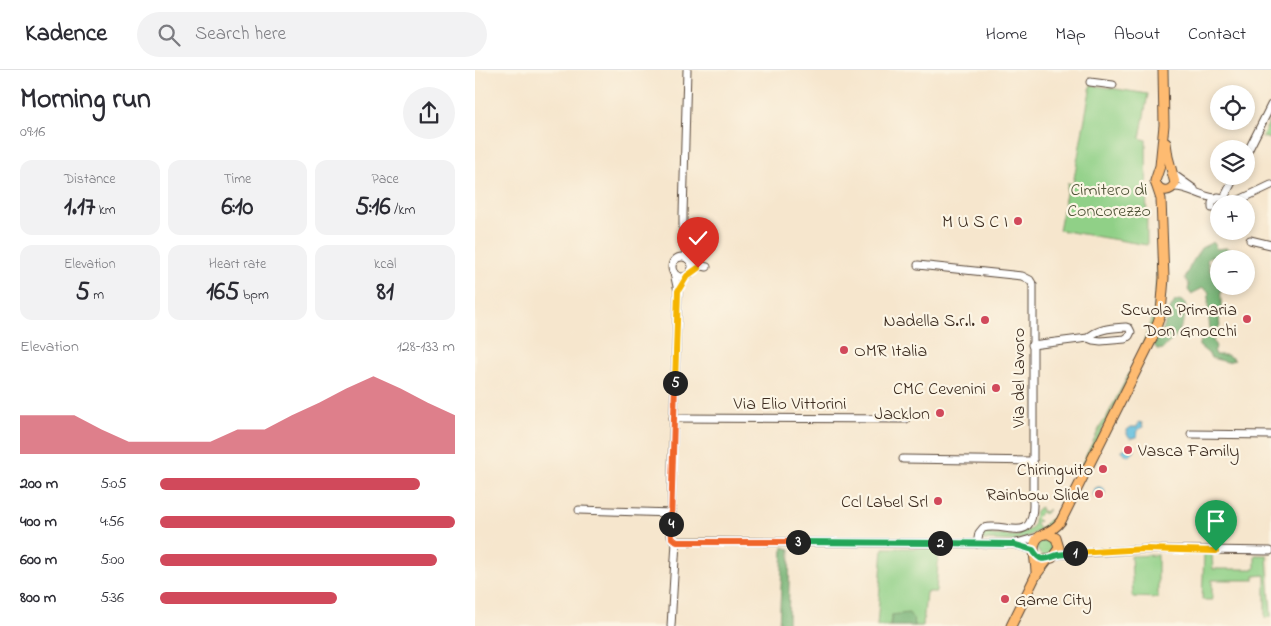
<!DOCTYPE html>
<meta charset="utf-8">
<style>
:root{--surface:#fff;--page:#f2f2f3;--text:#2b2b33;--muted:#7c7c81;--line:#e1e1e2;--accent:#d1495b}
body{margin:0;font-family:"Indie Flower",sans-serif;background:var(--page);color:var(--text);height:100vh;display:flex;flex-direction:column;font-size:19px;white-space:nowrap}
*{box-sizing:border-box;margin:0}
p{font-size:16px;color:var(--muted)}
.icon{flex:none;width:28px;height:28px;fill:none;stroke:currentColor;stroke-width:2;stroke-linecap:round;stroke-linejoin:round}
.map{position:relative;flex:1;overflow:hidden}
.sheet{display:flex;flex-direction:column;background:var(--surface);width:475px}
.sheet>*{flex:none}
.fabs{position:absolute;left:735px;top:15px;display:grid;gap:10px}
.fabs a{display:grid;place-items:center;width:45px;height:45px;border-radius:50%;background:var(--surface);box-shadow:0 2px 8px #0003;font-size:25px}
.pin{position:absolute;display:grid;place-items:center;width:42px;height:42px;color:#fff;margin:-51px -21px;border-radius:50% 50% 50% 0;rotate:-45deg;box-shadow:0 0 5px #0007}
.pin .icon{rotate:45deg}
.km{position:absolute;width:25px;height:25px;margin:-12px;border-radius:50%;background:#222;color:#fff;font-size:14px;line-height:25px;text-align:center}
.round{display:grid;place-items:center;flex:none;width:52px;height:52px;border-radius:26px;background:var(--page)}
.overview{display:flex;align-items:center;justify-content:space-between;height:85px;padding:0 20px}
h1{font-size:28px;font-weight:700;line-height:38px}
.figures{display:grid;grid-template-columns:repeat(3,1fr);gap:8px;height:85px;padding:5px 20px}
.figures div{display:grid;align-content:center;border-radius:12px;background:var(--page);text-align:center}
.figures b{font-size:25px;font-weight:700}
.figures small{font-size:14px;font-weight:400}
.figures p{font-size:14px}
.chart{height:140px;padding:10px 20px}
.chart p{display:flex;justify-content:space-between}
.chart svg{width:100%;height:90px;margin-top:5px;fill:var(--accent);opacity:.7}
ul{padding:0 20px;list-style:none;font-size:16px}
li{display:grid;grid-template-columns:80px 60px 1fr;align-items:center;height:38px}
li i{height:12px;border-radius:6px;background:var(--accent)}
header{display:flex;align-items:center;gap:30px;box-sizing:border-box;height:70px;padding:0 25px;background:var(--surface);border-bottom:1px solid var(--line)}
header strong{font-size:24px}
nav{display:flex;gap:28px;margin-inline-start:auto;font-size:18px}
.search{width:350px;height:45px;background:var(--page);display:flex;align-items:center;gap:12px;box-sizing:border-box;padding:0 18px;border-radius:28px;color:var(--muted);font-size:19px}
main{display:flex;flex:1;min-height:0}
.map>svg:first-child{display:block}
.green{fill:#90d087;stroke:#667d52}
.forest{fill:#74b274;stroke:#586e49}
.water{fill:#60bede;stroke:#4e747e}
.lines{fill:none;stroke-linecap:round;stroke-linejoin:round}
.minor-casing{stroke:#574638;stroke-width:9}
.major-casing{stroke:#574638;stroke-width:11}
.minor{stroke:#fff;stroke-width:7}
.major{stroke:#febb71;stroke-width:9}
.split-1-casing{stroke:#fff;stroke-width:10}
.split-2-casing{stroke:#fff;stroke-width:10}
.split-3-casing{stroke:#fff;stroke-width:10}
.split-4-casing{stroke:#fff;stroke-width:10}
.split-5-casing{stroke:#fff;stroke-width:10}
.split-6-casing{stroke:#fff;stroke-width:10}
.split-1{stroke:#f5b400;stroke-width:6}
.split-2{stroke:#22a559;stroke-width:6}
.split-3{stroke:#22a559;stroke-width:6}
.split-4{stroke:#f0652b;stroke-width:6}
.split-5{stroke:#f0652b;stroke-width:6}
.split-6{stroke:#f5b400;stroke-width:6}
.poi-dot{fill:#d1495b;stroke:#fcf5e5;stroke-width:2}
.labels{text-anchor:middle;stroke-width:4.5;stroke-linejoin:round;paint-order:stroke}
.park-label{font-size:18px;fill:#505438;stroke:#fcf5e5}
.poi-label{font-size:18px;fill:#3b2a1e;stroke:#fcf5e5;text-anchor:end}
.street-label{font-size:18px;fill:#3b2a1e;stroke:#fcf5e5}
</style>
<header>
<strong>Kadence</strong>
<div class="search"><svg class="icon" aria-label="search" viewBox="0 0 24 24"><circle cx="10" cy="10" r="6"/><path d="M15 15l6 6"/></svg>Search here</div>
<nav><a>Home</a><a>Map</a><a>About</a><a>Contact</a></nav>
</header>
<main>
<section class="sheet">
<div class="overview"><div><h1>Morning run</h1><p>09:16</p></div><a class="round"><svg class="icon" aria-label="share" viewBox="0 0 24 24"><path d="M12 15V3M7 8l5-5 5 5M5 13v7h14v-7"/></svg></a></div>
<div class="figures">
<div><p>Distance</p><b>1.17<small> km</small></b></div>
<div><p>Time</p><b>6:10</b></div>
<div><p>Pace</p><b>5:16<small> /km</small></b></div>
</div>
<div class="figures">
<div><p>Elevation</p><b>5<small> m</small></b></div>
<div><p>Heart rate</p><b>165<small> bpm</small></b></div>
<div><p>kcal</p><b>81</b></div>
</div>
<div class="chart"><p><span>Elevation</span>128–133 m</p>
<svg viewBox="0 0 160 44" preserveAspectRatio="none"><path d="M0 44V25L10 25L20 25L30 32L40 38L50 38L60 38L70 38L80 32L90 32L100 25L110 19L120 12L130 6L140 12L150 19L160 25V44z"/></svg>
</div>
<ul>
<li><b>200 m</b>5:05<i style="width:88%"></i></li>
<li><b>400 m</b>4:56<i style="width:100%"></i></li>
<li><b>600 m</b>5:00<i style="width:94%"></i></li>
<li><b>800 m</b>5:36<i style="width:60%"></i></li>
</ul>
</section>
<div class="map">
<svg width="796" height="556" viewBox="0 0 796 556">
<rect width="100%" height="100%" fill="#fcf5e5"/>
<filter id="ink" filterUnits="userSpaceOnUse"><feTurbulence type="fractalNoise" baseFrequency=".02" numOctaves="2"/><feDisplacementMap in="SourceGraphic" scale="10" xChannelSelector="R" yChannelSelector="G"/><feConvolveMatrix kernelMatrix="1 2 1 2 8 2 1 2 1" color-interpolation-filters="sRGB"/></filter>
<filter id="wash" filterUnits="userSpaceOnUse"><feTurbulence type="fractalNoise" baseFrequency=".0096" numOctaves="4" result="noise"/><feDisplacementMap in="SourceGraphic" scale="20" xChannelSelector="R" yChannelSelector="G"/><feGaussianBlur stdDeviation="1.12" result="paint"/><feColorMatrix in="noise" values="0 0 0 0 0 0 0 0 0 0 0 0 0 0 0 0 0 1.4 0 .05"/><feComposite in="paint" operator="in"/></filter>
<g filter="url(#wash)">
<rect width="100%" height="100%" fill="#f6e6cd"/>
<!-- green -->
<g class="green">
<polygon points="616,15 673,24 665,68 671,70 672,175 584,160 593,113 598,114"/>
<polygon points="796,48 796,69 787,67"/>
<polygon points="684,170 685,222 680,251 667,281 666,280 679,240"/>
<path d="M661,290V293L581,451L571,459L563,461L550,468L540,471L508,470L507,466L510,461H516V465L544,466L545,462C568,461 552,443 566,437V441L572,442L573,439V441L569,444L567,442L561,448L564,451L561,454L564,459L579,446L588,434L584,431L585,426H591L628,351L631,348Z"/>
<circle cx="571" cy="477" r="9"/>
<polygon points="408,478 464,478 461,522 451,522 448,556 440,556 439,550 417,545 415,556 402,556"/>
<polygon points="729,484 737,484 738,499 780,499 780,485 792,485 796,547 790,548 790,505 779,506 779,510 737,510 737,530 727,530"/>
<polygon points="683,485 683,528 658,527 656,486"/>
</g>
<!-- forest -->
<g class="forest">
<path d="M738,172L740,174L741,179L751,178L757,180L747,189L736,186L732,190L735,201L744,208V216H747C744,224 747,229 746,236C746,245 743,248 745,256L739,262L740,267L738,270L741,277L739,282L740,285H752L760,290L752,292L736,288L734,284L724,276V273L735,260C734,252 732,231 734,222L728,218L716,224L713,220L714,215L710,208L715,196L726,178Z"/>
<path d="M705,230L710,233C714,243 706,258 700,267C696,272 691,274 688,279L683,280L678,274L686,266L693,243L700,231Z"/>
<polygon points="308,477 315,479 313,556 304,556"/>
<polygon points="434,543 439,550 440,556 415,556 417,545"/>
</g>
<!-- water -->
<g class="water">
<polygon points="664,352 667,353 668,357 663,360 662,367 655,368 652,364 652,360 656,357 662,357"/>
<polygon points="656,374 660,379 657,384 653,386 646,381"/>
<circle cx="624" cy="423" r="6"/>
</g>
</g>
<g filter="url(#ink)">
<g class="lines">
<!-- minor casing -->
<g class="minor-casing">
<g id="minor">
<polyline points="212,0 208,144 208,172 213,189"/>
<polyline points="615,12 638,15"/>
<polyline points="771,85 796,35"/>
<polyline points="698,104 719,119"/>
<path d="M698,117C713,116 726,127 740,128"/>
<polyline points="749,128 760,106"/>
<polyline points="756,134 796,115"/>
<polyline points="737,138 737,133 743,127 749,128 753,134"/>
<polyline points="775,170 796,175"/>
<circle cx="207" cy="197" r="10"/>
<polyline points="215,191 223,195 232,197"/>
<path d="M443,195L547,206L555,210L558,215V436C557,475 532,452 508,458L504,463L502,474"/>
<polyline points="199,203 203,221 197,398 196,465 199,471 538,474 563,467"/>
<path d="M557,275L613,268L618,270L626,271L650,269L654,266L656,262L654,258L651,257C638,258 623,258 613,268"/>
<polyline points="198,348 431,349"/>
<polyline points="716,364 796,365"/>
<polyline points="428,389 558,391"/>
<polyline points="104,440 197,443"/>
<polyline points="538,474 559,480"/>
<polyline points="581,485 671,479 795,481"/>
<polyline points="196,556 201,472"/>
</g>
</g>
<!-- major casing -->
<g class="major-casing">
<g id="major">
<path d="M681,114C686,123 696,122 700,113L693,87L691,73"/>
<polyline points="569,489 577,488 584,478 581,468 574,464 569,464"/>
<path d="M561,505C562,493 553,471 567,465C575,461 581,458 586,451L677,269L686,243L689,208L686,129L680,111L685,96L689,55L688,0"/>
<polyline points="536,556 561,505 573,489"/>
</g>
</g>
<!-- minor -->
<use href="#minor" class="minor"/>
<!-- major -->
<use href="#major" class="major"/>
</g>
</g>
<g class="lines" filter="url(#ink)">
<!-- split-1 casing -->
<g class="split-1-casing">
<polyline id="split-1" points="600,483 670,479 741,481"/>
</g>
<!-- split-2 casing -->
<g class="split-2-casing">
<path id="split-2" d="M465,473L538,474L558,480C566,494 572,488 583,485C588,484 594,484 600,483"/>
</g>
<!-- split-3 casing -->
<g class="split-3-casing">
<polyline id="split-3" points="323,472 465,473"/>
</g>
<!-- split-4 casing -->
<g class="split-4-casing">
<polyline id="split-4" points="196,454 197,468 202,472 323,472"/>
</g>
<!-- split-5 casing -->
<g class="split-5-casing">
<polyline id="split-5" points="196,454 200,313"/>
</g>
<!-- split-6 casing -->
<g class="split-6-casing">
<polyline id="split-6" points="200,313 203,221 212,206 223,198"/>
</g>
<!-- split-1 -->
<use href="#split-1" class="split-1"/>
<!-- split-2 -->
<use href="#split-2" class="split-2"/>
<!-- split-3 -->
<use href="#split-3" class="split-3"/>
<!-- split-4 -->
<use href="#split-4" class="split-4"/>
<!-- split-5 -->
<use href="#split-5" class="split-5"/>
<!-- split-6 -->
<use href="#split-6" class="split-6"/>
</g>
<!-- markers -->
<g class="poi-dot">
<circle cx="543" cy="151" r="5"/>
<circle cx="772" cy="249" r="5"/>
<circle cx="510" cy="250" r="5"/>
<circle cx="369" cy="280" r="5"/>
<circle cx="521" cy="318" r="5"/>
<circle cx="465" cy="343" r="5"/>
<circle cx="653" cy="380" r="5"/>
<circle cx="628" cy="399" r="5"/>
<circle cx="624" cy="424" r="5"/>
<circle cx="463" cy="431" r="5"/>
<circle cx="530" cy="529" r="5"/>
</g>
<g class="labels">
<!-- park labels -->
<g class="park-label">
<text x="634" y="125">Cimitero di<tspan x="634" dy="21">Concorezzo</tspan></text>
</g>
<!-- poi labels -->
<g class="poi-label">
<text x="533" y="157">M U S C I</text>
<text x="762" y="245">Scuola Primaria<tspan x="762" dy="21">Don Gnocchi</tspan></text>
<text x="500" y="256">Nadella S.r.l.</text>
<text x="379" y="286" text-anchor="start">OMR Italia</text>
<text x="511" y="324">CMC Cevenini</text>
<text x="455" y="349">Jacklon</text>
<text x="663" y="386" text-anchor="start">Vasca Family</text>
<text x="618" y="405">Chiringuito</text>
<text x="614" y="430">Rainbow Slide</text>
<text x="453" y="437">Ccl Label Srl</text>
<text x="540" y="535" text-anchor="start">Game City</text>
</g>
<!-- street labels -->
<g class="street-label">
<text transform="translate(543 308) rotate(-90)" y="6">Via del Lavoro</text>
<text x="315" y="339">Via Elio Vittorini</text>
</g>
</g>
</svg>
<div class="fabs">
<a><svg class="icon" aria-label="locate" viewBox="0 0 24 24"><circle cx="12" cy="12" r="6"/><path d="M12 2v4M12 18v4M2 12h4M18 12h4"/></svg></a>
<a><svg class="icon" aria-label="layers" viewBox="0 0 24 24"><path d="M12 4l9 5-9 5-9-5zM3 14l9 5 9-5"/></svg></a>
<a>+</a>
<a>−</a>
</div>
<div class="pin" style="left:741px;top:481px;background:#1e9e55"><svg class="icon" aria-label="arrive" viewBox="0 0 24 24"><path d="M6 21V4h12l-3 4 3 4H6"/></svg></div>
<div class="pin" style="left:223px;top:198px;background:#d93025"><svg class="icon" aria-label="check" viewBox="0 0 24 24"><path d="M5 12l5 5 9-10"/></svg></div>
<b class="km" style="left:600px;top:483px">1</b>
<b class="km" style="left:465px;top:473px">2</b>
<b class="km" style="left:323px;top:472px">3</b>
<b class="km" style="left:196px;top:454px">4</b>
<b class="km" style="left:200px;top:313px">5</b>
</div>
</main>
